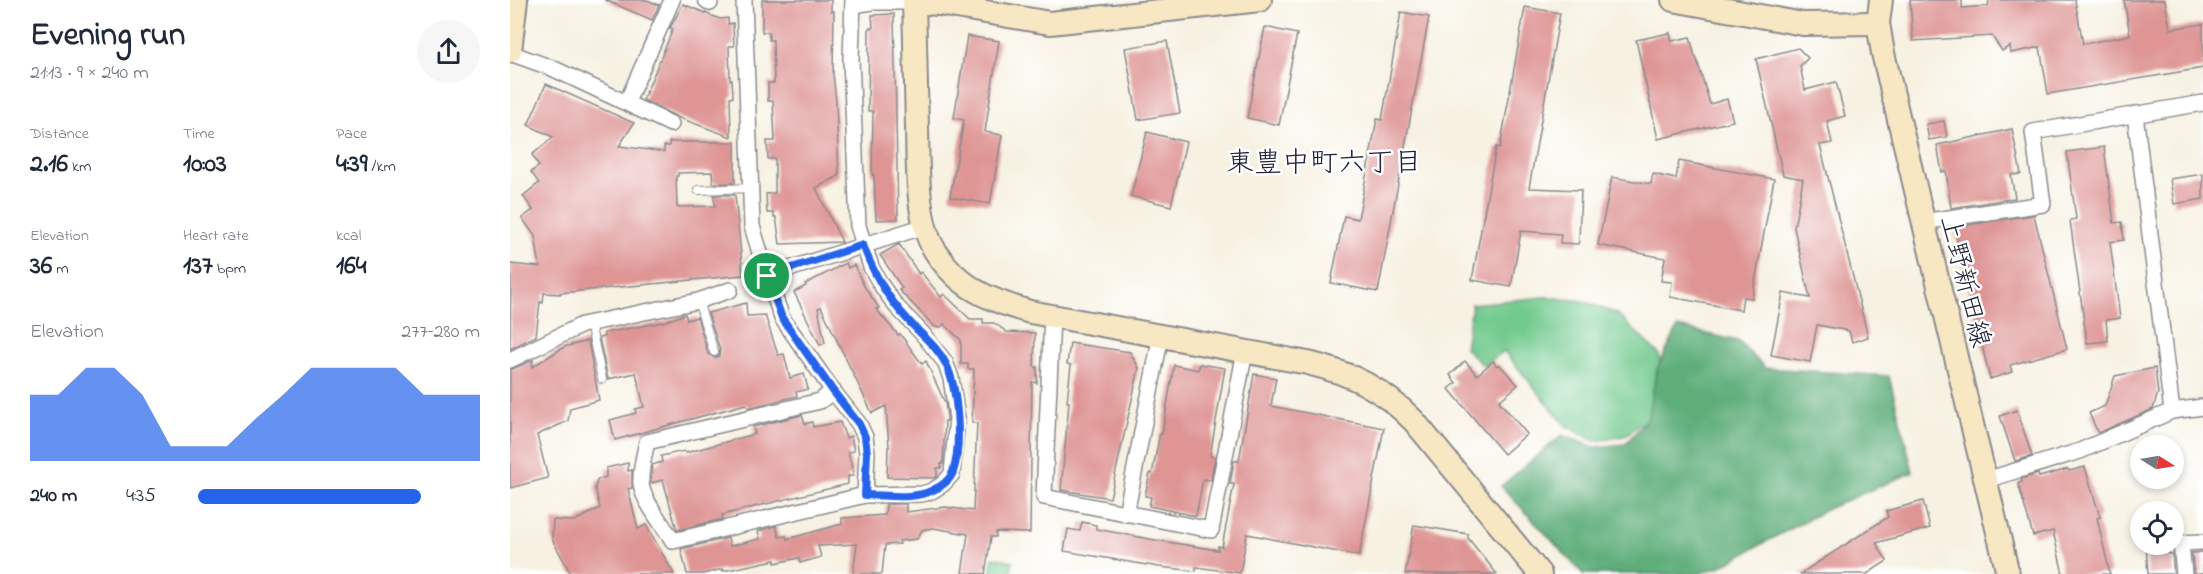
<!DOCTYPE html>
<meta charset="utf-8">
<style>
:root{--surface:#fff;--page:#f6f6f7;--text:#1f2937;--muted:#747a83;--accent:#2563eb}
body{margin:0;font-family:"Indie Flower","Klee One",sans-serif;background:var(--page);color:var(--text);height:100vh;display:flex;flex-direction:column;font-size:22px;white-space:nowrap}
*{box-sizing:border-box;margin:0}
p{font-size:20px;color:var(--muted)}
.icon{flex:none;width:33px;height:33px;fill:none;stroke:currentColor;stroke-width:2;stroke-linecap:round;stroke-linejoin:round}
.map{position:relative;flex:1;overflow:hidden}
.details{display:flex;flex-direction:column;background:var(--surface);width:510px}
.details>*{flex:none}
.needle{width:39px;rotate:101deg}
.tools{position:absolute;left:1620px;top:435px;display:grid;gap:12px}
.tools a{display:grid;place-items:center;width:54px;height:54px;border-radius:50%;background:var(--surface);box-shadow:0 3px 9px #0003;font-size:30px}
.pin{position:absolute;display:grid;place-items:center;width:51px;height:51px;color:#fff;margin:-26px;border:3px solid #fff;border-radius:50%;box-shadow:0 2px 6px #0007}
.round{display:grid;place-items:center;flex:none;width:63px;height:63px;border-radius:32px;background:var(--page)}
.headline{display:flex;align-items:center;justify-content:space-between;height:102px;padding:0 30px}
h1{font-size:33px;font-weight:800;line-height:45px}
.figures{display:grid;grid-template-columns:repeat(3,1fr);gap:9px;height:102px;padding:6px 30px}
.figures div{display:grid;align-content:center}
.figures b{font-size:26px;font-weight:800}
.figures small{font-size:16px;font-weight:400}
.figures p{font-size:16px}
.chart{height:168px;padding:12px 30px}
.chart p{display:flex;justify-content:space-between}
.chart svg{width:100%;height:108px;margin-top:6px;fill:var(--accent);opacity:.7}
ul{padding:0 30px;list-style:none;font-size:20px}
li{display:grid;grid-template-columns:96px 72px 1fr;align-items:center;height:45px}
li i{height:15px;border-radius:8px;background:var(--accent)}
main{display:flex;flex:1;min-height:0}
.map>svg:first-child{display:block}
.green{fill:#73ca8f;stroke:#4a7665;stroke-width:1.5}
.forest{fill:#5eae7a;stroke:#40685a;stroke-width:1.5}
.building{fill:#de9594}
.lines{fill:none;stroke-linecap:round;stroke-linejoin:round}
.lane-casing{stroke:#8c8a8e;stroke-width:10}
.street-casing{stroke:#8c8a8e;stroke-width:18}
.secondary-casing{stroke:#8c8a8e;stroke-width:26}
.lane{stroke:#fff;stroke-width:8}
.street{stroke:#fff;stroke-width:15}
.secondary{stroke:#f7e8c3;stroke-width:22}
.route-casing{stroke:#fff;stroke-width:12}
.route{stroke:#2563eb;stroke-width:8}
.labels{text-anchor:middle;stroke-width:5;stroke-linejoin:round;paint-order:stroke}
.street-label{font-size:27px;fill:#22223b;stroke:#fff}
.neighbourhood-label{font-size:28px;fill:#22223b;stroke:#fff}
</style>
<main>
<section class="details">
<div class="headline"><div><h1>Evening run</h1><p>21:13 · 9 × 240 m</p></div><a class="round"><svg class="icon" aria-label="share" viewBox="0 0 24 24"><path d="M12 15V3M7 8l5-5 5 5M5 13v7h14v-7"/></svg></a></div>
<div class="figures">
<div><p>Distance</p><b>2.16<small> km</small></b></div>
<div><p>Time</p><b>10:03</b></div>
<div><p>Pace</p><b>4:39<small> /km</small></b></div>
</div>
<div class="figures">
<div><p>Elevation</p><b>36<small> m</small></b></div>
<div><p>Heart rate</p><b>137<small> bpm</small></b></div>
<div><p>kcal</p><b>164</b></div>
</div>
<div class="chart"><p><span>Elevation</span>277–280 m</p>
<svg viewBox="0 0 160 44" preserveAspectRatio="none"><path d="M0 44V17L10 17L20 6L30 6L40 17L50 38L60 38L70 38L80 27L90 17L100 6L110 6L120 6L130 6L140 17L150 17L160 17V44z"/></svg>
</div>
<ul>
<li><b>240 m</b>4:35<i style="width:79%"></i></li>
</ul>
</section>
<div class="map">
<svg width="1693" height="574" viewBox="0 0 1693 574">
<rect width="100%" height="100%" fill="#fff"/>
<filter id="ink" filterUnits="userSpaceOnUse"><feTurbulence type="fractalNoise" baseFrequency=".0167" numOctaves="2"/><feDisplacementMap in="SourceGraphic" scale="12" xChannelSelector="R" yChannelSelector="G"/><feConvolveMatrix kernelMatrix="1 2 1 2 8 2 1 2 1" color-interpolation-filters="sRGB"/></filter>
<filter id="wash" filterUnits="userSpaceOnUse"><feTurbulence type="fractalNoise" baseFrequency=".008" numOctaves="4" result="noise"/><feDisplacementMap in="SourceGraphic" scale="24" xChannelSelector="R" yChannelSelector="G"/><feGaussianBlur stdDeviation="1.35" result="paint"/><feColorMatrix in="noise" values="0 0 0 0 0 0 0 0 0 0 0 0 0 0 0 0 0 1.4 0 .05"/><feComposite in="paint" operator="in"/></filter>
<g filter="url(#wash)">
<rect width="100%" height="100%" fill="#f6f1e1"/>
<!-- green -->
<g class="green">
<polygon points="1035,297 1073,301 1107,314 1149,354 1152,387 1138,419 1114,436 1084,441 1056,426 994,351 974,366 955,348 962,304"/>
<polygon points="483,557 503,561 500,574 480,574"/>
</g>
<!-- forest -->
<polygon class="forest" points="1168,327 1228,341 1255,368 1379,376 1403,472 1319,508 1209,567 1188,574 1073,574 991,486 1052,435 1084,447 1115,444 1137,420 1147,369"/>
<g id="blocks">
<!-- building -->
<g class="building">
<polygon points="95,0 137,0 149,5 142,20"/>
<polygon points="252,0 321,0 321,11 324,11 323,74 326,101 329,176 306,188 332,242 270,244 266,217 264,217 264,213 257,213 256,194 265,193 265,159 258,159 257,141 265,141 263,101 258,101 258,83 264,83 263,40 259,40 259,32 252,32"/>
<polygon points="1400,0 1452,0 1452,8 1478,6 1479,0 1565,0 1573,44 1620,35 1614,0 1655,0 1660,29 1693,24 1693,68 1538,94 1530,47 1501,53 1500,46 1492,51 1482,36 1403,41"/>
<polygon points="173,4 210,19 218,18 218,24 223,23 224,46 219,46 220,80 222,80 223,97 220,97 221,137 167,117 133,100 163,29 160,28"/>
<polygon points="1015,7 1050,13 1019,188 1071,190 1069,241 1068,244 1050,243 1051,234 1011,231 1001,287 962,280 986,147 990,148"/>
<polygon points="891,12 919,17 868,292 821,283 834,216 848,219 867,119 872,120"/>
<polygon points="384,14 388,219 366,220 364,175 362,175 363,111 358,111 359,28 363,28 362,15"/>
<polygon points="755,27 787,34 769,125 737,118"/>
<polygon points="1160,33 1162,41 1180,37 1185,57 1186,57 1200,104 1217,99 1223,121 1148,139 1126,40"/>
<polygon points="457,36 489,41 475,132 492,135 480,204 440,197 454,120 444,118"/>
<polygon points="657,41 670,113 628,120 615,48"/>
<polygon points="1288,48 1298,58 1290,66 1295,90 1326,82 1335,116 1317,121 1322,143 1310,145 1358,337 1342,342 1339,331 1307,325 1300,362 1261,355 1273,293 1300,298 1284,228 1293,179 1273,175 1246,59"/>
<polygon points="36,84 124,123 109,146 154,152 154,146 159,146 159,142 225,142 225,183 203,183 202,172 168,173 168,176 166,176 167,207 205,206 204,195 225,195 233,275 50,293 50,294 34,293 33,303 30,302 26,336 0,349 1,264 30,267 25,236 12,218 23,210 13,196 29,183 21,172 29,166 22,155 43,137 18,125"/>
<polygon points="1434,121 1437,137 1419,140 1416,124"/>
<polygon points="1502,129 1511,174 1501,175 1505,198 1441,208 1436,171 1432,172 1427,145"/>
<polygon points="637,132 676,142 661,206 621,196"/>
<polygon points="1594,147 1604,223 1612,222 1614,240 1600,242 1610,318 1596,320 1598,341 1577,343 1560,220 1566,219 1557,152"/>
<polygon points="1169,161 1264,179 1242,298 1233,297 1231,310 1160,297 1162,282 1151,281 1155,258 1088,245 1102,177 1141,184 1143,174 1166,179"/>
<polygon points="1693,174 1693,199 1664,204 1660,179"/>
<polygon points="1524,215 1557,349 1500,365 1502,372 1480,379 1444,227"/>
<polygon points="389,244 409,274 411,272 431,297 434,294 460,319 473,319 473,323 484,323 497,332 525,333 524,367 527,367 527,383 522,382 520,533 486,532 486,537 481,537 475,574 452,573 458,534 423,528 412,530 407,539 389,541 390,544 375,545 372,574 343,574 347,544 308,546 311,557 290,563 289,558 265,563 265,560 213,571 213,569 193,574 177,574 171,549 218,538 220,546 250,539 248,531 266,526 269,537 276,536 277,539 332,524 332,518 375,515 376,504 396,504 396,512 435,507 463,511 467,423 462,423 464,369 458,369 458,364 451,364 451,340 434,324 431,327 425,327 389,290 392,288 370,255"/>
<polygon points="336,263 338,268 344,265 354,286 369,308 366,309 388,335 390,334 412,364 416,361 435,403 437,418 437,421 435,421 433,464 431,464 431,468 427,468 427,476 424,478 377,477 378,447 379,447 376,406 362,413 311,307 308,308 315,343 310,345 284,292 296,286 295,284"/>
<polygon points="236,303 237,316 255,315 268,355 274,354 280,378 294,374 298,389 286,392 287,396 238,408 236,404 105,440 100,420 126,413 125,409 134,407 126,373 98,379 89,338 94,337 94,333 153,322 175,314 177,320 187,317 198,354 205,358 209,356 210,350 198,313"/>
<polygon points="78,341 89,400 60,408 58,421 27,435 38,478 0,488 0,370 23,360 22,367 54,347"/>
<polygon points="560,343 620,352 629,368 600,498 551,490 559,402 557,402 561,365 557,364"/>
<polygon points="955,361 967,375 983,361 987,366 989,364 1008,385 989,401 1017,434 994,454 939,389 946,383 940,375"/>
<polygon points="690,364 715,368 700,456 705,457 701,480 693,479 686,516 639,506 641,497 635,496 640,473 642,474 650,433 652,434 664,365 688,370"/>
<polygon points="1645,368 1648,393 1643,409 1588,433 1579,413 1595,406 1605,376"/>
<polygon points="744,374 766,378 761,406 874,428 849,556 737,534 730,573 686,567 686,571 649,567 554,551 558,529 570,531 572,522 586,525 586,529 645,540 708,550 708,546 712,547 724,484 720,484 724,461 729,461"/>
<polygon points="1507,410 1522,456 1505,461 1490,416"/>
<polygon points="292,415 295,424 302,422 303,427 330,422 336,438 341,436 344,451 338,452 344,476 338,476 338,484 244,507 212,515 213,519 167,530 153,480 141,483 142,465 152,462 151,456 174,451 175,453 245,434 243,427"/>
<polygon points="118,463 118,471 122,470 122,488 118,489 128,529 136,525 164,574 61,574 42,539 43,520 65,521 90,508 85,488 87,480 96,477 96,468"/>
<polygon points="1575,467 1590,517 1587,518 1600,574 1553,574 1543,531 1523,536 1508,483 1512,482 1511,479 1528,474 1529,477 1558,469 1559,471"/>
<polygon points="1413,501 1420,528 1366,543 1377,561 1357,574 1290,574 1378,517 1376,511"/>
<polygon points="904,525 958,534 958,538 987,574 895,574"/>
<polygon points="1636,544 1658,544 1659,554 1662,554 1664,574 1638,574"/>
<polygon points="1693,552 1693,574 1684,574 1682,553"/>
</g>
</g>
</g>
<g filter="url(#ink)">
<use href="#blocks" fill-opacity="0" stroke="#8c8a8e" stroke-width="1.5"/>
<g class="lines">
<!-- lane casing -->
<g class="lane-casing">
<g id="lane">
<polyline points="188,190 241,188"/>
<polyline points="188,301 204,352"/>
<polyline points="80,323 92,379"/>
</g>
</g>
<!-- street casing -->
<g class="street-casing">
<g id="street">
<polyline points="196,0 200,3"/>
<polyline points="234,0 242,226 257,276 272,318 323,391 349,424 355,437 357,453 355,495 412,494 422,491 433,484 442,474 447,418 441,378 435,362 412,333 386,306 371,285 361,267 348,226 341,59 343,0"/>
<polyline points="343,5 362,2 404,2"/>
<polyline points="0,53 42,68 161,124"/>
<polyline points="117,102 162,0"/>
<polyline points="1625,114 1662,411"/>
<polyline points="1412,222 1533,204 1523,132 1693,103"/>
<polyline points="257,276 415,226"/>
<polyline points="542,316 534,497 701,530 735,351"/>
<polyline points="0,360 72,325 188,301 220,290"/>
<path d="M323,391L310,401L137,442C134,455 130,470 131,484C133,501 154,526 163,541L355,495"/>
<polyline points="1476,480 1570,451 1662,411 1693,407"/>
<polyline points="616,514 651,335"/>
<polyline points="1674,574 1671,543 1693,542"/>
</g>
</g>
<!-- secondary casing -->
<g class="secondary-casing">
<g id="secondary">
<path d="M404,0C405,43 406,85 407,128C408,162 406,219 424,249C448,288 479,300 520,312L798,363C843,374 871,388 904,421L1030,574"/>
<polyline points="1163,0 1293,24 1368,23"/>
<polyline points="1371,0 1368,23 1373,53 1498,574"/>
<polyline points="404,2 429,4 540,23 750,0"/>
<polyline points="0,51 6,0"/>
</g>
</g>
<!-- lane -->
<use href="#lane" class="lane"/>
<!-- street -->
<use href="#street" class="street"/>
<!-- secondary -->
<use href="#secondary" class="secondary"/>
</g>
</g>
<g class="lines" filter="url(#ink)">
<!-- route casing -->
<g class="route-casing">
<path id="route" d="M353,245C363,273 377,297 397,319C410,334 427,346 436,364C448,389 452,445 443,472C440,480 431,487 423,490C404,500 376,495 355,495L357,453L355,437L349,424L323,391L272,318L257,276Z"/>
</g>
<!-- route -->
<use href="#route" class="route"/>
</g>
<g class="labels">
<!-- street labels -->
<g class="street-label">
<text transform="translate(1456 281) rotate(76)" y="9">上野新田線</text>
</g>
<!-- neighbourhood labels -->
<g class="neighbourhood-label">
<text x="814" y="171">東豊中町六丁目</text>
</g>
</g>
</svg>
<div class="tools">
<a><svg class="needle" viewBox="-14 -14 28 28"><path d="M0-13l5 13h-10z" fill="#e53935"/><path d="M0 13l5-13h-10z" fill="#747a83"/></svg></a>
<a><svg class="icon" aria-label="locate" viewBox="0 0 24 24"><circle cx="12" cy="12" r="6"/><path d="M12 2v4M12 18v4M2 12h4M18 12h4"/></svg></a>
</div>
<div class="pin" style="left:257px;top:276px;background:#1e9e55"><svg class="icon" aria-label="arrive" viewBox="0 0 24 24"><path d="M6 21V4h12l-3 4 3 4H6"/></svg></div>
</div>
</main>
